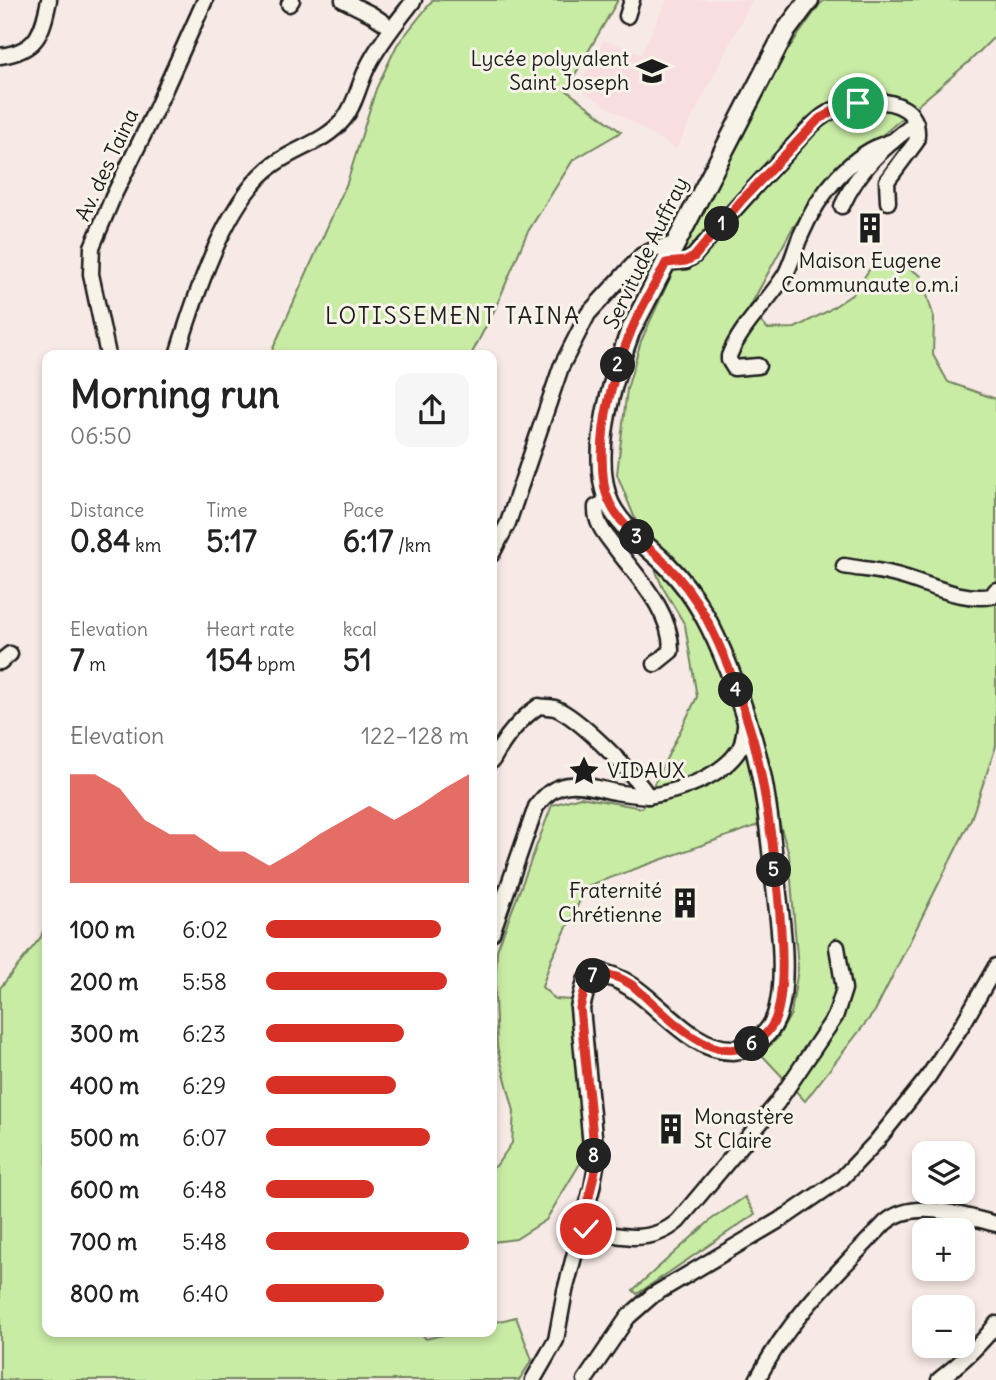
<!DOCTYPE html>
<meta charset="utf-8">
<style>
:root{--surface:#fff;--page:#f6f6f6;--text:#222;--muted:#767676;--accent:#d93025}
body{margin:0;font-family:Delius,sans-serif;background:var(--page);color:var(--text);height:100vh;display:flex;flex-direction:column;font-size:26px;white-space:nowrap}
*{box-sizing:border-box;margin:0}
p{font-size:23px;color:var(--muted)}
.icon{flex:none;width:38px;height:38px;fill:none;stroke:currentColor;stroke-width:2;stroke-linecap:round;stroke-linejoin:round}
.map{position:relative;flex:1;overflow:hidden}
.side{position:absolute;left:42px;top:350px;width:455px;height:987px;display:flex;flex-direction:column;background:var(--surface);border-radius:14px;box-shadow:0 4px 10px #0003}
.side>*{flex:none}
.buttons{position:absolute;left:912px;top:1141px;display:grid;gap:14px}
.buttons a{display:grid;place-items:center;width:63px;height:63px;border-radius:14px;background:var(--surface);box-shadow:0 4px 10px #0003;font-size:35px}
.pin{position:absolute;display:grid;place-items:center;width:60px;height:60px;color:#fff;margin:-30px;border:4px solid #fff;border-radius:50%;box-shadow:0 2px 7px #0007}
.km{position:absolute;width:35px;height:35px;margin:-18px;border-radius:50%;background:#222;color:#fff;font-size:19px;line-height:35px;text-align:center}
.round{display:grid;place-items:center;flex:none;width:74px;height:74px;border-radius:14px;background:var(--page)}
.headline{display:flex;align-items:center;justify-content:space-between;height:119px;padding:0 28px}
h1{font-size:38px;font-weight:800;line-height:52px}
.metrics{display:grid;grid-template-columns:repeat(3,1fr);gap:10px;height:119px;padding:7px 28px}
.metrics div{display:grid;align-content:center}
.metrics b{font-size:30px;font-weight:800}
.metrics small{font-size:19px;font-weight:400}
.metrics p{font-size:19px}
.chart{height:196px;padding:14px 28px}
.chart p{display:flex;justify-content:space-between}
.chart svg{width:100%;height:126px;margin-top:7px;fill:var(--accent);opacity:.7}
ul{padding:0 28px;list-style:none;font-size:23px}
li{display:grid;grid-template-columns:112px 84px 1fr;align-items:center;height:52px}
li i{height:18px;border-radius:9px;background:var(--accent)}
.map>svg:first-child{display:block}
.built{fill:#f8dde1}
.green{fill:#c9eca5;stroke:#728460;stroke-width:2}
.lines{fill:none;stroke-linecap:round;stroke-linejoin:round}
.minor-casing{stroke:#1c1c1c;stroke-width:19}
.tertiary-casing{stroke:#1c1c1c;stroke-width:23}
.minor{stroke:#f7f3e8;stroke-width:14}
.tertiary{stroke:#f7f3e8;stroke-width:18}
.route-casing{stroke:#fff;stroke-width:14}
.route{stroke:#d93025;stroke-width:9}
.labels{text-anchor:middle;stroke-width:6;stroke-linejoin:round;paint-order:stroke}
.poi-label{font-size:21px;fill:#1c1c1c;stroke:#f7f3e8;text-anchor:end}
.street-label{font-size:21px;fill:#1c1c1c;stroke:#f7f3e8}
.neighbourhood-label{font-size:23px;letter-spacing:2px;fill:#1c1c1c;stroke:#f7f3e8}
</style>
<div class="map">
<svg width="996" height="1380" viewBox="0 0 996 1380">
<rect width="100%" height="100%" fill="#f7e9e5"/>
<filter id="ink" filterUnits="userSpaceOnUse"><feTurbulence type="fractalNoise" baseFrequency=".0143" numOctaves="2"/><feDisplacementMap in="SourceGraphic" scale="14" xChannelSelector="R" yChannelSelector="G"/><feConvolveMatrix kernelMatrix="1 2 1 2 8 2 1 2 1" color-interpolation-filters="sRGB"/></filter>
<g filter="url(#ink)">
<!-- built -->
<polygon class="built" points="667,0 752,0 676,149 578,88 604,40 641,54"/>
<!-- green -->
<g class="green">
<polygon points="433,0 618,0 566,90 621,132 573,160 527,233 496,307 471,355 270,355 347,183 376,89 397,45"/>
<polygon points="826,0 996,0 996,35 970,61 886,132 834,171 792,229 748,310 768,329 795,328 826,312 853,294 873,264 894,258 921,276 934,318 933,355 948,382 996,399 996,746 971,819 875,1011 805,1101 761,1054 777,1039 791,1014 798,969 789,855 778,818 587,886 551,960 542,987 555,999 573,1000 587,1152 546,1220 516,1239 492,1242 492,1168 496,1166 512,1143 514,1111 497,1047 495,999 497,950 552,805 580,797 642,808 697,697 685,625 662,586 617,474 627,389 641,341 687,241 777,65 821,3"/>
<polygon points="47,919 47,1332 420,1332 426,1339 455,1332 492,1332 492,1323 516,1317 532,1360 519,1380 0,1380 0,988 41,937"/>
<polygon points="745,1197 755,1214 637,1294 633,1290 712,1219"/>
</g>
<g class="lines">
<!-- minor casing -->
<g class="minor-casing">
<g id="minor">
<polyline points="343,0 371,14 392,28"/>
<polyline points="289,4 292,0"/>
<polyline points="627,16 632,0"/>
<path d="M0,56C37,51 42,34 49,0"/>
<path d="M842,206C858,170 884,146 916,123"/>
<path d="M666,263L686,261L694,256C723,222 753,188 784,156C795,144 806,130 818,120C838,103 881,94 905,109C916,116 919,130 916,142L887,181L888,202"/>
<polyline points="108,355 91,274 92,247 113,197 156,109 205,0"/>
<path d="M177,355C194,300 223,207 268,169C290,149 324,144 344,119C356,104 359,83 368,66C380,42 398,21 414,0"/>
<path d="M758,366L734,368L729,360V356C741,326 768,302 785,275C792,263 795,248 801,235C818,195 850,153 893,141"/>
<path d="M608,501L596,507C595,523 605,534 614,546C636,576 672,611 671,651L655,664"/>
<polyline points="492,554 508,523 561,367 588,314 642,255 657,248 676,244"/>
<path d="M844,566C860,569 877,570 892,574C924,581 959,602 992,596L996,590"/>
<polyline points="0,662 10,654"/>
<path d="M492,761C504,739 518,720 539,706C544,707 551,707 555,708C580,718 633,773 648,796C678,792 724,776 740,748C744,741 744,729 746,721"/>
<path d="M492,933L536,807C558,775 582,785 615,792C626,794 637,795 648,796"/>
<path d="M582,1228C615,1236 650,1246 678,1221L777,1103L835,1017L844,989L837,947"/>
<polyline points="533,1380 556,1340 565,1291 592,1188 596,1166 594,1157"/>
<polyline points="585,1380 628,1317 653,1295 788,1215 842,1178 876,1142 928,1077 964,1022 996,966"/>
<path d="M757,1380C788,1319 838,1272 885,1223C914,1197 963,1216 996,1224"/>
<path d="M939,1380C960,1363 980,1346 996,1324"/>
</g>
</g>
<!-- tertiary casing -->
<g class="tertiary-casing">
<path id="tertiary" d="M594,1157L580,1008L587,981L597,973C647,978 681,1051 733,1050C754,1049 773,1032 778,1011C788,975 780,917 775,879C770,832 766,784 752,738C740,697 725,653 704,615C694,597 681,579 666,564C647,545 616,525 607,497C591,448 613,379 630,332L785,32L809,0"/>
</g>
<!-- minor -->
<use href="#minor" class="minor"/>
<!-- tertiary -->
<use href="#tertiary" class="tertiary"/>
</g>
</g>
<g class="lines" filter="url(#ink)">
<!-- route casing -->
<g class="route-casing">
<path id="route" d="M586,1229L582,1228L596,1166L580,1008L587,981L597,973C609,974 622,978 632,985C658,1006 699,1056 737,1049C753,1046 767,1036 774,1022C796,978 767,790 753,739C741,698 725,654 705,616C695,598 682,580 667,565C644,541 609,520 604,484C597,434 611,380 630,334C639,310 654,287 666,263L686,261L694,257L741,201L819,119L841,107L858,103"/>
</g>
<!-- route -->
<use href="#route" class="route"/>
</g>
<!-- icons -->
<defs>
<g id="school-bare" transform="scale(2.415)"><path d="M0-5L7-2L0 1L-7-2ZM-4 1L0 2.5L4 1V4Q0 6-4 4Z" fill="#1c1c1c" stroke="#f7f3e8" stroke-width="2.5" paint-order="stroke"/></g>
<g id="building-bare" transform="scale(2.415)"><path d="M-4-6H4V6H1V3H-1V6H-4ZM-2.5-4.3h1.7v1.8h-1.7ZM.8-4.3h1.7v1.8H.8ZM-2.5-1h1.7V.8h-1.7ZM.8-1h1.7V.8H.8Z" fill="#1c1c1c" stroke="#f7f3e8" stroke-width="2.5" paint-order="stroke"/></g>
<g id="sight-bare" transform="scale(2.415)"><path d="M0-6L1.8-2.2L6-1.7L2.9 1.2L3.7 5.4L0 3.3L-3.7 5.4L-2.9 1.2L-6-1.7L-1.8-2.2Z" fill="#1c1c1c" stroke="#f7f3e8" stroke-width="2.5" paint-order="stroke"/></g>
</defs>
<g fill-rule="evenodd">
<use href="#school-bare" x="652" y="71"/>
<use href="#building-bare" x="870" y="228"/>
<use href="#sight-bare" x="584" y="771"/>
<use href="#building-bare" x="685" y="903"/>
<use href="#building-bare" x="671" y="1129"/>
</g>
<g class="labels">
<!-- poi labels -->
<g class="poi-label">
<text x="629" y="66">Lycée polyvalent<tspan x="629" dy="24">Saint Joseph</tspan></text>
<text x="870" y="268" text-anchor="middle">Maison Eugene<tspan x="870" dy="24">Communaute o.m.i</tspan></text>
<text x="607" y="778" text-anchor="start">VIDAUX</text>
<text x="662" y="898">Fraternité<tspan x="662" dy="24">Chrétienne</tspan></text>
<text x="694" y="1124" text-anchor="start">Monastère<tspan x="694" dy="24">St Claire</tspan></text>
</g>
<!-- street labels -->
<g class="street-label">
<text transform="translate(107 165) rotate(-65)" y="7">Av. des Taina</text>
<text transform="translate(646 253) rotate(-64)" y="7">Servitude Auffray</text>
</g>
<!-- neighbourhood labels -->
<g class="neighbourhood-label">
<text x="453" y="324">LOTISSEMENT TAINA</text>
</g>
</g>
</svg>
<div class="buttons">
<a><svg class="icon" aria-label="layers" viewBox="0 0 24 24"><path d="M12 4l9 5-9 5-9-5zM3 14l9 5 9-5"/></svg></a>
<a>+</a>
<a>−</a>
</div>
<div class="pin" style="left:858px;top:103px;background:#1e9e55"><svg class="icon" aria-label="arrive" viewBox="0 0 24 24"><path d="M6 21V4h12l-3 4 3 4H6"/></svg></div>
<div class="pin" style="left:586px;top:1229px;background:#d93025"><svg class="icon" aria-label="check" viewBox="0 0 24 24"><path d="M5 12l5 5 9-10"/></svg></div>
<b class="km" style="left:722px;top:224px">1</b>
<b class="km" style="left:618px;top:365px">2</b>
<b class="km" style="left:637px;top:537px">3</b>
<b class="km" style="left:736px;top:690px">4</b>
<b class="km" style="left:774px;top:870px">5</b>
<b class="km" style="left:752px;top:1044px">6</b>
<b class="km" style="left:593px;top:976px">7</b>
<b class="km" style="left:594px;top:1156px">8</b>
<section class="side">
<div class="headline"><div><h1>Morning run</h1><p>06:50</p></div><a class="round"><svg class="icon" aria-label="share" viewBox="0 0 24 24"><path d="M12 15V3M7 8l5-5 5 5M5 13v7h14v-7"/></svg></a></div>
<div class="metrics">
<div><p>Distance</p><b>0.84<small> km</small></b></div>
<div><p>Time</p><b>5:17</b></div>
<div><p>Pace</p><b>6:17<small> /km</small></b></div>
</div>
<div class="metrics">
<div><p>Elevation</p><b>7<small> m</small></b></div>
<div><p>Heart rate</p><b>154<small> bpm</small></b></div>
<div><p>kcal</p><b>51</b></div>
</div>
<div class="chart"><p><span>Elevation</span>122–128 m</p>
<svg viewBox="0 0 160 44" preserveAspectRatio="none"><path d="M0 44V6L10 6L20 11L30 22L40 27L50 27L60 33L70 33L80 38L90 33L100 27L110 22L120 17L130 22L140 17L150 11L160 6V44z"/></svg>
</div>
<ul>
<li><b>100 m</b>6:02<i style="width:86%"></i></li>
<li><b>200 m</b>5:58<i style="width:89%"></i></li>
<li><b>300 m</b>6:23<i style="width:68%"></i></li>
<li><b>400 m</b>6:29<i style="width:64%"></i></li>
<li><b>500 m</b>6:07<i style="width:81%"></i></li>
<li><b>600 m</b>6:48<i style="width:53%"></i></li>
<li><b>700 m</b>5:48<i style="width:100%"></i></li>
<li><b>800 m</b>6:40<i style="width:58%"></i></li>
</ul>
</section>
</div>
